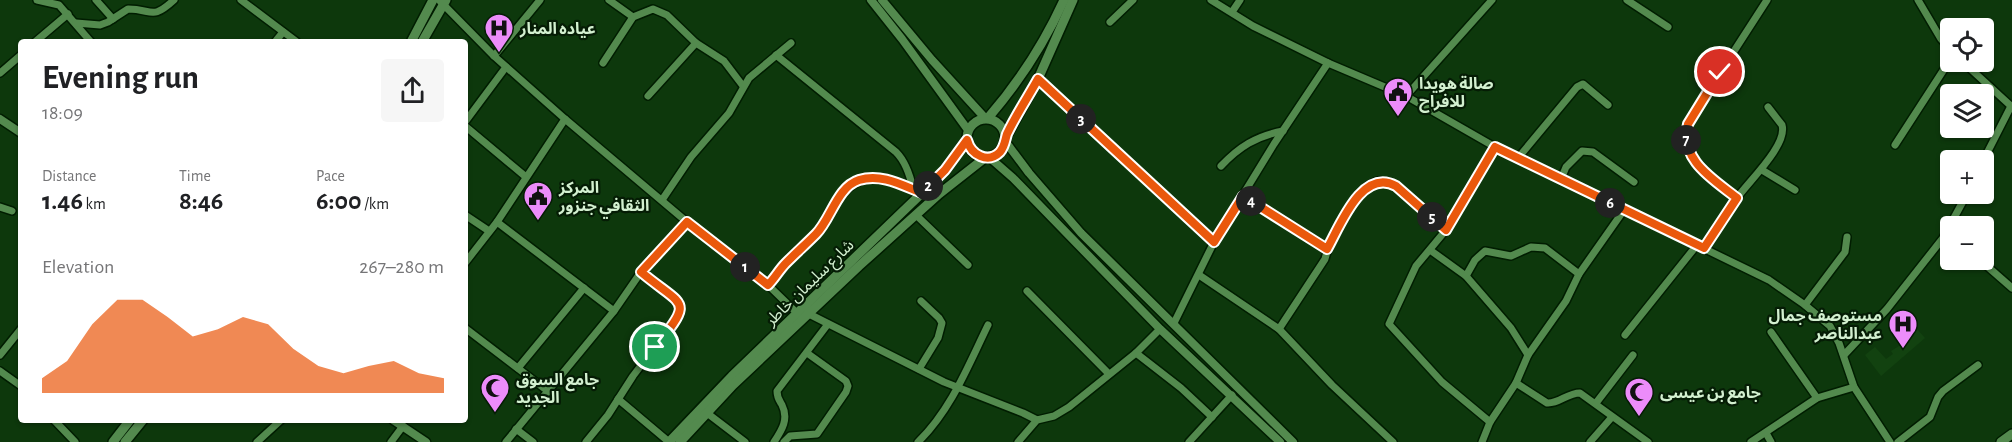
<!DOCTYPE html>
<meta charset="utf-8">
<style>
:root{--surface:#fff;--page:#f6f6f6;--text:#202124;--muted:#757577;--accent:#ea580c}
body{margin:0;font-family:"Alegreya Sans","Noto Sans Arabic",sans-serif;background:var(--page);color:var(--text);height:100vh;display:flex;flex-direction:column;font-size:22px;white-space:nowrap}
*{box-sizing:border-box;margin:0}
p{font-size:20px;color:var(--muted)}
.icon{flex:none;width:33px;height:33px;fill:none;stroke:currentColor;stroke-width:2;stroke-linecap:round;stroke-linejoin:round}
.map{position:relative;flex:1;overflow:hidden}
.panel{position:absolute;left:18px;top:39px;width:450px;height:384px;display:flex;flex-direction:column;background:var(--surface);border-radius:6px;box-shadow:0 2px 4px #0004}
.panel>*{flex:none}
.fabs{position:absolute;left:1940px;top:18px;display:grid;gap:12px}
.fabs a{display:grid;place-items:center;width:54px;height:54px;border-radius:6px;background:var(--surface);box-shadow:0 2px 4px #0004;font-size:30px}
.pin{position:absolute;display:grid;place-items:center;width:51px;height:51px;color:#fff;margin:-26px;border:3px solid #fff;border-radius:50%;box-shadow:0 2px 6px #0007}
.km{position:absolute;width:30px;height:30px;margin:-15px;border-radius:50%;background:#222;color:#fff;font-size:16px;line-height:30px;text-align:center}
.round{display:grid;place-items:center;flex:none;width:63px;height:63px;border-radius:6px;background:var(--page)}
.overview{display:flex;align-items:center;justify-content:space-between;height:102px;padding:0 24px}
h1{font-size:33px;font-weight:600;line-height:45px}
.figures{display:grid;grid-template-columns:repeat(3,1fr);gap:9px;height:102px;padding:6px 24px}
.figures div{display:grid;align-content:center}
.figures b{font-size:26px;font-weight:600}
.figures small{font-size:16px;font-weight:400}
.figures p{font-size:16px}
.chart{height:168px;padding:12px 24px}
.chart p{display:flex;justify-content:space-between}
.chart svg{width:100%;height:108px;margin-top:6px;fill:var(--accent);opacity:.7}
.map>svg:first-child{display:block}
.built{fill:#124210}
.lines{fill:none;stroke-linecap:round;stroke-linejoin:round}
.minor-casing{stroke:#011d01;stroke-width:10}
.tertiary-casing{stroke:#011d01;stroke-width:11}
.secondary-casing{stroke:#011d01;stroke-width:12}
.minor{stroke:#538a4e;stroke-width:7}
.tertiary{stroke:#538a4e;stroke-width:8}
.secondary{stroke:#538a4e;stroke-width:9}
.route-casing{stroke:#fff;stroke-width:12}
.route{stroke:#ea580c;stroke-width:8}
.labels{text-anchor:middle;stroke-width:4.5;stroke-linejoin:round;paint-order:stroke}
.poi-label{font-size:16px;font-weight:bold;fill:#d3f0d0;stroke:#051c05;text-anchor:start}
.street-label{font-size:16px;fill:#d3f0d0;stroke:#051c05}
</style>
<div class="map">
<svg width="2012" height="442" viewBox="0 0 2012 442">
<rect width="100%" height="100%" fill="#0d380c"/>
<!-- built -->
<polygon class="built" points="1907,318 1925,338 1881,376 1865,355 1875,347 1886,359 1893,354 1891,351 1907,341 1897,328"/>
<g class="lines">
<!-- minor casing -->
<g class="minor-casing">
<g id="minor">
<polyline points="37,0 59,5 91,42"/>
<polyline points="96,0 113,19"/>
<polyline points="241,0 297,42"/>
<polyline points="439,0 494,56 565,119 687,222 768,285 798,314"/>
<polyline points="609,0 633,17"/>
<polyline points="1211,0 1253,26 1328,63 1406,96 1495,147 1769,280 1805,305 1830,326 1839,343 1854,387 1890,442"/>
<polyline points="1627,0 1668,27"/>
<polyline points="1918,0 1941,39 1950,49"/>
<polyline points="1232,12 1240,0"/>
<polyline points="1110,22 1133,0"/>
<path d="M76,23L100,25L108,22L128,9C153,9 151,21 174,0"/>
<polyline points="35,42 68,14"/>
<polyline points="275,42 283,32"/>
<path d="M776,55L896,152C906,162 910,175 913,189"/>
<polyline points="494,56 540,0"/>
<polyline points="1963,62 2012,107"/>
<polyline points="603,63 633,17 653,9 667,15 696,43 724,61 743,86"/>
<polyline points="0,73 21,55"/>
<polyline points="1038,79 1214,242"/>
<polyline points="648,96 696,43"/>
<polyline points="1406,96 1492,0"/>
<polyline points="465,122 506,67"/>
<polyline points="465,126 526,177"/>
<polyline points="1895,145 1950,60"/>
<polyline points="1518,158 1577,87 1583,84 1608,105"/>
<polyline points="1983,161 2011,106"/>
<path d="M1221,166C1239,147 1256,136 1283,131"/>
<polyline points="1762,170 1795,190"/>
<polyline points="1561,179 1566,167 1582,151 1593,152 1634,182"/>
<polyline points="1243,196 1327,249"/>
<path d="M1737,198C1713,178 1679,160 1687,124L1767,0"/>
<polyline points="662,200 691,157 729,113 749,78 791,43"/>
<polyline points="0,207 12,211"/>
<polyline points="465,215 489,231"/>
<polyline points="916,215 968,265"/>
<polyline points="497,222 614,311"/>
<path d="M1704,248C1715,231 1726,214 1737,198C1748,182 1788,145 1782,125L1768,107"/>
<polyline points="1430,250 1466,276 1511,328 1528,355"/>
<polyline points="1980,260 2012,288"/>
<polyline points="465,263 497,222 565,119"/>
<polyline points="1199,275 1279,329 1332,385 1393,442"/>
<polyline points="1466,276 1475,260 1485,251 1511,256 1531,247 1545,248 1579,274"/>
<path d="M768,285C774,278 779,270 786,263C797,251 812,241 822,227C829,216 834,205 842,195C866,166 893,182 922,193"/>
<polyline points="1027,291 1109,374"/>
<polyline points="1805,305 1845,252 1847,237"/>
<polyline points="809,314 944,382 1023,413 1037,420"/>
<polyline points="1174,323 1214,242 1274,144 1328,63"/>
<polyline points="465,328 549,392"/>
<path d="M1279,329L1325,259C1330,239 1356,186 1378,181C1385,180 1390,182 1396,186L1446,230"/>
<polyline points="1771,332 1817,398"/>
<polyline points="1625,335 1697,245"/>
<polyline points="1136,353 1181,388 1212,417"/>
<polyline points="0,355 21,329"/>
<polyline points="1844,355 1887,309 1943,238 1967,194"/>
<polyline points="518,368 584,288"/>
<polyline points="919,369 938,338 942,323 939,318 921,301"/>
<polyline points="0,371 21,386"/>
<path d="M1516,383L1547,403C1559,404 1567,393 1580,393L1648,442"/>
<polyline points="618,399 669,442"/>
<polyline points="1596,403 1633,355"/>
<polyline points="707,413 745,442"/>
<polyline points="54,420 75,442"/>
<polyline points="1490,422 1442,382 1389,324 1416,266 1446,230 1495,147"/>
<polyline points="516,429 533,442"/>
<polyline points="1766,433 1771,442"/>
<polyline points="257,442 281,420"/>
<polyline points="391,442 403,426"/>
<polyline points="506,442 614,311 641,272 687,222"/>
<polyline points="586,442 608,415 633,376 680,314 680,304 641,272"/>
<path d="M774,442C782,430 789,419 782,405C779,400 777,398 777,391L828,324"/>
<polyline points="784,442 790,436 817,434 846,392 848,386 846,381 807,353"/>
<path d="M918,442C951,410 968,366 988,325"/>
<polyline points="1018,442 1037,420 1054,416 1069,407 1136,353 1160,329"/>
<polyline points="1189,442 1232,395"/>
<polyline points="1482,442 1490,422 1516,383 1528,355 1566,301 1579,274 1624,210"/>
<polyline points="1590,442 1612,417"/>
<polyline points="1751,442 1817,398 1854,387"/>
<polyline points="1898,442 1930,417 1938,397 1943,391 1978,365"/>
</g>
</g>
<!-- tertiary casing -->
<g class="tertiary-casing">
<g id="tertiary">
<polyline points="871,0 902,39 968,130"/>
<polyline points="882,0 932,60 985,118"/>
<polyline points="0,119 21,133"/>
<polyline points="1005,141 1029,173 1081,233 1293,442"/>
<polyline points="989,157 1013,178 1160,329 1280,442"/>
<polyline points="393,420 426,442"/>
</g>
</g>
<!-- secondary casing -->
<g class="secondary-casing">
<g id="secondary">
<polyline points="411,42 433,0"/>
<polyline points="422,42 446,0"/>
<path d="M988,118C1020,81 1044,44 1064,0"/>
<circle cx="986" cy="138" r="19"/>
<polyline points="1006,137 1038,79 1073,0"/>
<polyline points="113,442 130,420"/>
<polyline points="125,442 143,420"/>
<polyline points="669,442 732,376 922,193 945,170 967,140"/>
<polyline points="680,442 733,385 859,266 939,194 986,157"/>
<polyline points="2001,442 2012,434"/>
</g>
</g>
<!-- minor -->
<use href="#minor" class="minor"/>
<!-- tertiary -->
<use href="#tertiary" class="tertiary"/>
<!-- secondary -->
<use href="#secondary" class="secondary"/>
</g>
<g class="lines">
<!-- route casing -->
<g class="route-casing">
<path id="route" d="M655,347C695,298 684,308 641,272L687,222L768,285C775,278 779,270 786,263C796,253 806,244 816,234C831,219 837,187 859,180C881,173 902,185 922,193L945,170L967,140C971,155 988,164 1000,152C1005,146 1005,140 1007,134C1016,115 1028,97 1038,79L1214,242L1243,196L1327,249C1340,226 1362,167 1396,186L1446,230L1495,147L1704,248L1737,198C1713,179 1679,160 1688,124L1720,72"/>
</g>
<!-- route -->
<use href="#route" class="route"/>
</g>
<!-- icons -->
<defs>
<g id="hospital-pin" transform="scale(1.5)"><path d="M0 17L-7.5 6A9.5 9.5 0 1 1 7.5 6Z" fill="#ec8cfa" stroke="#051c05"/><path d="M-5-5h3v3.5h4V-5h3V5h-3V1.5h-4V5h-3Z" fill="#111"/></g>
<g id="civic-pin" transform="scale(1.5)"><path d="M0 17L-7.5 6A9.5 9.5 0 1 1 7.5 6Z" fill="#ec8cfa" stroke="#051c05"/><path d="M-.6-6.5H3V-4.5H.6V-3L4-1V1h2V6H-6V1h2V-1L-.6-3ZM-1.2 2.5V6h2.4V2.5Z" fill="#111"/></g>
<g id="mosque-pin" transform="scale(1.5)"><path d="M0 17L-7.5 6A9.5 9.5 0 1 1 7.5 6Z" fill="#ec8cfa" stroke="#051c05"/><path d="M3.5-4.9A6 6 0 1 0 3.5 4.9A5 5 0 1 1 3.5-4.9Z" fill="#111"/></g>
</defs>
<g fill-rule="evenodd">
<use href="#hospital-pin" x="499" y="28"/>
<use href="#civic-pin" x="1398" y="92"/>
<use href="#civic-pin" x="538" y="196"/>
<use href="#hospital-pin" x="1903" y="324"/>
<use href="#mosque-pin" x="495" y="388"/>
<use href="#mosque-pin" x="1639" y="392"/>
</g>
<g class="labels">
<!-- poi labels -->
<g class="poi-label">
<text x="520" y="34">عياده المنار</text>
<text x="1419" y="89">صالة هويدا<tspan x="1419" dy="18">للافراح</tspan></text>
<text x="559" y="193">المركز<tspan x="559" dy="18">الثقافي جنزور</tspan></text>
<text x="1882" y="321" text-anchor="end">مستوصف جمال<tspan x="1882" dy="18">عبدالناصر</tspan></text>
<text x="516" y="385">جامع السوق<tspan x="516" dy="18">الجديد</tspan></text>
<text x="1660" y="398">جامع بن عيسى</text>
</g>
<!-- street labels -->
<g class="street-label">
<text transform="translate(809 282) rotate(-44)" y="6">شارع سليمان خاطر</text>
</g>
</g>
</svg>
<div class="fabs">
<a><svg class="icon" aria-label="locate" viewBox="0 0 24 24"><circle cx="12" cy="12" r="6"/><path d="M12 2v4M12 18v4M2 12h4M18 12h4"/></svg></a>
<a><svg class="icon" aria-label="layers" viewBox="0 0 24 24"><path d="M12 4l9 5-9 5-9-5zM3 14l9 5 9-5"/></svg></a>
<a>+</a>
<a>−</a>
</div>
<div class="pin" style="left:655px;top:347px;background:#1e9e55"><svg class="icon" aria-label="arrive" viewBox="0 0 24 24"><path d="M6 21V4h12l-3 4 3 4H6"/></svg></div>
<div class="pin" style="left:1720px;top:72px;background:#d93025"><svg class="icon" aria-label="check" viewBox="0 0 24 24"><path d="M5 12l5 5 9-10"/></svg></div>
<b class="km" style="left:745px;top:267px">1</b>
<b class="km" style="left:928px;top:186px">2</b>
<b class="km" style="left:1081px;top:119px">3</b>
<b class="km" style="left:1251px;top:201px">4</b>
<b class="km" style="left:1432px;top:217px">5</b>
<b class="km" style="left:1610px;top:203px">6</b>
<b class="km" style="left:1686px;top:140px">7</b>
<section class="panel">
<div class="overview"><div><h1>Evening run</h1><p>18:09</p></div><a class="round"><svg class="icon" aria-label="share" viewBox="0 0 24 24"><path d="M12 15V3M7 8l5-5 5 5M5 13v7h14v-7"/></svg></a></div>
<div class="figures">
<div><p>Distance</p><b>1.46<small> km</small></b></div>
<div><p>Time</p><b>8:46</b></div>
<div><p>Pace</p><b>6:00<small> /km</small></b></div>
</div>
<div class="chart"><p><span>Elevation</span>267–280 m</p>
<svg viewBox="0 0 160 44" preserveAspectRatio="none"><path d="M0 44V38L10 31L20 16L30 6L40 6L50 13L60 21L70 18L80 13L90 16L100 26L110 33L120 36L130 33L140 31L150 36L160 38V44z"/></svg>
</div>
</section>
</div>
